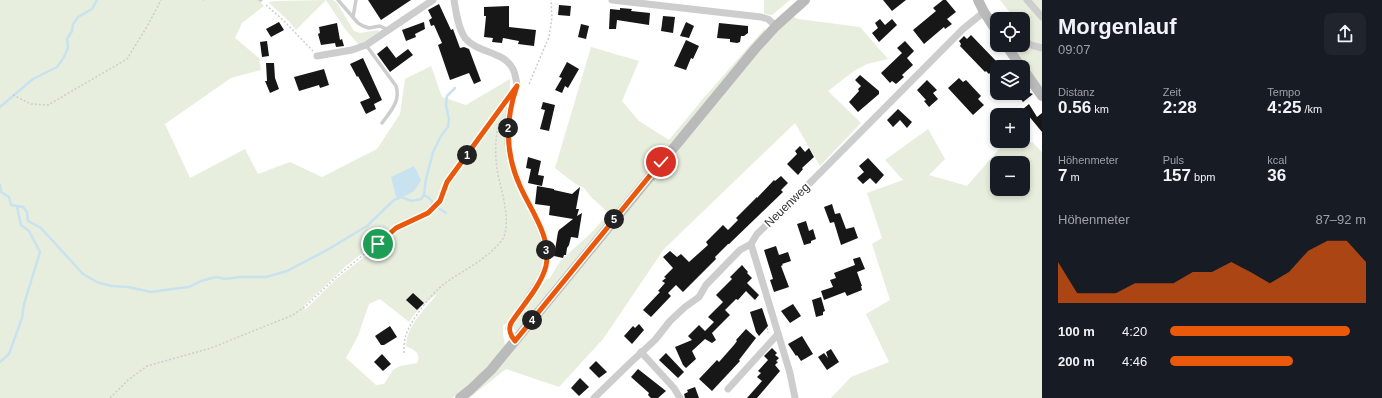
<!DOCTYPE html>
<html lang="de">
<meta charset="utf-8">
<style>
:root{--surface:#171b24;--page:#20242c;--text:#f1f3f6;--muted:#9ea1a6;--accent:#ea580c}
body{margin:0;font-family:Helvetica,sans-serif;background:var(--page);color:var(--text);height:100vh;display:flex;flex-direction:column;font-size:15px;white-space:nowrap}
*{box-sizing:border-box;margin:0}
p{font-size:13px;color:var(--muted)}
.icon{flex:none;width:22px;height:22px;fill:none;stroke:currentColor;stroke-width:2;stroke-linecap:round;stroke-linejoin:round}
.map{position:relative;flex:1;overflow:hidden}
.sheet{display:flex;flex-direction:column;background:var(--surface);width:340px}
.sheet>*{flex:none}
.buttons{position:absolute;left:990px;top:12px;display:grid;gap:8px}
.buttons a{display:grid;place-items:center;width:40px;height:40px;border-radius:8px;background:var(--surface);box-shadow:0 2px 6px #0003;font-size:20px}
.pin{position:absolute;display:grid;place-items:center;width:34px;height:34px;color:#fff;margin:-17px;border:2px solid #fff;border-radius:50%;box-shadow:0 1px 4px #0007}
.km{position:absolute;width:20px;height:20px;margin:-10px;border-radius:50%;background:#222;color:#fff;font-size:11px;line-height:20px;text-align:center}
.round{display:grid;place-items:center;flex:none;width:42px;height:42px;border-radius:8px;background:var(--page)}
.headline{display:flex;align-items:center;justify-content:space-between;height:68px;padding:0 16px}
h1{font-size:22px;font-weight:600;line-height:30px}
.metrics{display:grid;grid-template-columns:repeat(3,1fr);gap:6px;height:68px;padding:4px 16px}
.metrics div{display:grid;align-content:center}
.metrics b{font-size:17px;font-weight:600}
.metrics small{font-size:11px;font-weight:400}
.metrics p{font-size:11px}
.chart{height:112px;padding:8px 16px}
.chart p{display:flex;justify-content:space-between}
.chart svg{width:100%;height:72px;margin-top:4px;fill:var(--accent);opacity:.7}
ul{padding:0 16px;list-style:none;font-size:13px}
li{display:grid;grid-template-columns:64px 48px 1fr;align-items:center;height:30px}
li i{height:10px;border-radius:5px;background:var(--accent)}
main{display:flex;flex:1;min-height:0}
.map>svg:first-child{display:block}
.green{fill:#e7eedd;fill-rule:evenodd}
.water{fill:#c8e2ef}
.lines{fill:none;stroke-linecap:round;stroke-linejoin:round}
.stream{stroke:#c8e2ef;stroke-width:2.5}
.building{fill:#171717}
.path{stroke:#cdcdcd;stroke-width:1.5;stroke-dasharray:2 2;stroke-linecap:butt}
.lane{stroke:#cdcdcd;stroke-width:3.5}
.street{stroke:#cdcdcd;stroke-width:7}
.secondary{stroke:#bababa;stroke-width:10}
.route-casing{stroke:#fff;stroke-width:8}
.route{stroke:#ea580c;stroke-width:5}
.labels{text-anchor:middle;stroke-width:4;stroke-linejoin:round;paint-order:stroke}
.street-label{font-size:12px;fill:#303030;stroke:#fff}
</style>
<main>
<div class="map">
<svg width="1042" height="398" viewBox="0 0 1042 398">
<rect width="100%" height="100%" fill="#fff"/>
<!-- green -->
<g class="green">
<path d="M0,0H259L264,6L242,23L235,38L259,58L261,70L231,78L165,124L190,178L245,149L258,174L290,162L322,177L377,149L400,114L405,79L431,66L442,97L466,105L510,79L509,110L506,144L516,187L539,233L542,246L543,259L540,274L517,310L506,324L503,325V334L505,345L503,349C487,367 472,385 452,398H0ZM374,244L377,247L335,280L305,310L304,306L346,266ZM437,294C425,310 407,324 406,346C414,350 422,353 417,363L400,366L393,370L384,384L376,385L346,358L358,336L369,304L380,299L409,322C417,310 425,302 437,294Z"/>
<polygon points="326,0 333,0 337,3 354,31 360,33 378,30 379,32 359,45 345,29"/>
<polygon points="326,0 296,30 289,21 268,2 276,1"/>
<polygon points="764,0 790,0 772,15 764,14"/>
<polygon points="1000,0 1042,0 1042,89 1011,45 1023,45 1023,19 1010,19 1012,15"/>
<polygon points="792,16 798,19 860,27 888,59 867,64 854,71 828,91 861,123 820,166 795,123 664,249 603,339 559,387 506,369 469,398 466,398 754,56"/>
<polygon points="765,28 765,32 519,330 516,331 514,329 514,322 544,280 550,278 560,261 590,234 609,213 592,198 584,188 574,183 555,168 591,47 639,61 622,101 639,121 669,140 701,101"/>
<path d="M928,129L945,159L929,175L967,186L1006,141H1020L1025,146L1032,142L1042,152V398H831L851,377L889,362L866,314L890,300L872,244L882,238L867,193L903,180L885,160ZM997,163H1023V189H997Z"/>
</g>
<!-- water -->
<path class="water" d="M414,166L421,180C415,192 409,197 396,197L391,177Z"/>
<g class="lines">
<!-- stream -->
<g class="stream">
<polyline points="0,107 33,79 57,67 64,57 68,48 67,39 72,31 73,24 78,17 92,9 97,0"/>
<polyline points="0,185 1,192 9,197 11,205 23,207 27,212 28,221 41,228 83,274 97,282 111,286 128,287 151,292 172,289 189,287 201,281 216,277 225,279 240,277 266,277 287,271 327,250 367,226 394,200 401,197 412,201 421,199 424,195 426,179 433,152 441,136 448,127 449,119 446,105 447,96 455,88"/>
<polyline points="424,195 429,198 434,204"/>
<polyline points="437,207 446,213"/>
<polyline points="0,362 9,354 22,318 24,304 40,252 29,231 21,225 17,207"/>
</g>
</g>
<!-- building -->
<g class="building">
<polygon points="368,0 411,0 381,20"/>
<polygon points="883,0 906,0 892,11"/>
<polygon points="943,0 946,0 956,12 947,19 952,24 945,29 944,27 924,44 913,30 936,11 933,8"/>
<polygon points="439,4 451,30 453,29 460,48 464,47 469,49 481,81 474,84 469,73 450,80 438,45 442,43 434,25 431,26 429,20 432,18 428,10"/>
<polygon points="559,5 571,6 570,16 558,15"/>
<polygon points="509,6 509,27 536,30 534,46 518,44 519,41 503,38 502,43 492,42 493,38 484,37 486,16 484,16 484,7"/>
<polygon points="620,8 632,9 631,11 650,13 649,25 617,20 616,29 609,29 610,9 620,10"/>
<polygon points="663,16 675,17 673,33 661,31"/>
<polygon points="880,19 885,25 892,19 897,25 879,42 872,33 878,28 875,23"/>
<polygon points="279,22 284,30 271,37 266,29"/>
<polygon points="424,22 425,29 415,34 416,37 406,41 402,30"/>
<polygon points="686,22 694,26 689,38 680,36"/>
<polygon points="337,23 340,40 342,39 344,46 336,47 335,43 321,45 318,34 320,33 319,27"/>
<polygon points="719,23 748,26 748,33 744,36 741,36 740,42 737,43 730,42 730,39 717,38"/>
<polygon points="581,24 589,26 586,39 578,37"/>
<polygon points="971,35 996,61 992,66 994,69 989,74 986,71 985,72 960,46 961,44 959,41 964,36 967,39"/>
<polygon points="686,40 699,46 693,59 691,58 686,70 674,66"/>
<polygon points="267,41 269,56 262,57 260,42"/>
<polygon points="905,41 914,51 907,58 913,65 902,75 904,77 896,84 892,81 890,83 881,73 902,53 897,48"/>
<polygon points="387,46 396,58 408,49 413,55 390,72 377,54"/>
<polygon points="363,58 382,100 374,104 376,109 366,114 360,102 370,98 358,76 357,77 350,64"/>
<polygon points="567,62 579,69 568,88 565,86 562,93 555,90 562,78 559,77"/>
<polygon points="266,63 274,63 275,78 279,89 270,93 265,81 267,81"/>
<polygon points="324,69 329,85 320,88 319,85 299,91 294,77"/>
<polygon points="860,75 879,91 879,94 858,112 849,102 859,91 858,89 861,86 855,80"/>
<polygon points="959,78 963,82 966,80 981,96 978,99 984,105 973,115 948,88"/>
<polygon points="927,80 937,90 933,93 938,99 929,107 924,101 926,100 917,90"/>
<polygon points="1023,83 1030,93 1033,94 1023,102 1016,93 1023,93"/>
<polygon points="543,102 555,105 549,131 540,129 545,110 541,109"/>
<polygon points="1029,104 1037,117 1042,113 1042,132 1023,109"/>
<polygon points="898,109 912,122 907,128 900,120 893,127 887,120"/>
<polygon points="800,146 805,152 809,148 814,157 802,168 803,169 798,175 787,164 797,154 795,151"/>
<polygon points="528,157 541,161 538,175 544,176 542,186 528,183 531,169 526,168"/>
<polygon points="868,158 884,175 876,184 870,178 863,184 857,178 864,172 859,166"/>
<polygon points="781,176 788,183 781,190 783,192 729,244 728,244 715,257 716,259 683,292 676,285 668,293 671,296 651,317 643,310 660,292 658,291 665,283 662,281 666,278 664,277 673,268 663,257 670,251 677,257 681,254 689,262 708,245 706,242 723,225 728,230 738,220 736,218 757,197 757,198 774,180 775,181"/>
<polygon points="537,186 554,189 554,190 572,194 580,187 576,209 579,209 577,216 582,213 578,238 571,237 569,245 567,248 566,255 564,255 563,258 554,256 558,232 559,230 573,219 549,215 550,206 535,204"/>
<polygon points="832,204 835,214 840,213 846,229 854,227 858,238 841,245 834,222 830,223 824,207"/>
<polygon points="806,221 809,231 813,229 816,239 811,241 811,243 804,245 797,224"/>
<polygon points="776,246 779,255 788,252 791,261 782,264 783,265 781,266 789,287 774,292 770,280 773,279 764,250"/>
<polygon points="860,257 865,269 857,272 862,286 861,286 862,290 847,296 845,292 824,300 821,291 833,287 830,280 836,278 834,273 855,265 853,259"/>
<polygon points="742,265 748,272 747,273 752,278 747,283 759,295 755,300 746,291 738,300 736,299 725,310 730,315 712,333 716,340 712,343 705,339 692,351 696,359 686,368 683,365 675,347 692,340 688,336 699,325 705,331 714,322 708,317 723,302 716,295 732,279 730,277"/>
<polygon points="413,293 424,303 417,310 406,300"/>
<polygon points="821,297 825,311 823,312 823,315 816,317 812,300"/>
<polygon points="793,304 801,316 790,323 781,311"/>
<polygon points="762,308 768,326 759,336 756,332 750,312"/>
<polygon points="639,324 644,330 632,344 624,336 633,326 635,328"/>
<polygon points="390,326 397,337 384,345 381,345 375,336"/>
<polygon points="746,329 756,338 739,360 740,361 712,391 699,379 717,360 719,362 734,345 737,341 736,340"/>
<polygon points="802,336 813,354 801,361 797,355 796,356 788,344"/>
<polygon points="772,348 777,353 775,355 779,358 776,361 778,362 775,365 780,371 757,398 747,398 762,381 757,377 761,373 758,371 768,360 764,356"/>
<polygon points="831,349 839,362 827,370 818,357 824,353 828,358 826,352"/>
<polygon points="666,353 684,372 678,378 659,360"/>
<polygon points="382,354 391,364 383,371 374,362"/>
<polygon points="596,361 607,372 599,378 589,368"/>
<polygon points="638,369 666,391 658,398 651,398 648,395 649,393 631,377"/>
<polygon points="580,378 589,387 579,396 571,388"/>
<polygon points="695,387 699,398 685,398 684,394 688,392 687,390"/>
</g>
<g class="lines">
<!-- path -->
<g class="path">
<polyline points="203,0 204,0"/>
<polyline points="266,5 282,19 313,51"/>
<polyline points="529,84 549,37 552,17 551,0"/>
<polyline points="13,95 31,104 48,105 127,59 148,25 161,0"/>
<polyline points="767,328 768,330 768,333"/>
<path d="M404,353C404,347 404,340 406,335C410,321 432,293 444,284C463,270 488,259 502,240C513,224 500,187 497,169C495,154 495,137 499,123"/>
<polyline points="110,398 128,380 147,366 211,348 293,315 307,305 335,278 396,228 428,213 440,201 447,182 502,107"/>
</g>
<!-- lane -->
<g class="lane">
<polyline points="260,0 261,0"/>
<polyline points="338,0 358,23 363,26 369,28 380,26 388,30"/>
<polyline points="353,17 356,0"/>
<path d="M366,45L396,86C401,101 390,112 382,123"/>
</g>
<!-- street -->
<g class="street">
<path d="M454,0C456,12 458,28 465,38C477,53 504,51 513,69C515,73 517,83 517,87C516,91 513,94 513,98C509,112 506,129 508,144C512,175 529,203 542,232L547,252L546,266L540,280L511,323L509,328L510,333L515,341"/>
<polyline points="612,0 761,17 768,19 776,26"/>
<polyline points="1027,0 1042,17"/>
<polyline points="1023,39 1031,45 1042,48"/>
<polyline points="317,56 352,50 366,45 433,0"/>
<polyline points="751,244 790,373 795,398"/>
<polyline points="641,352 674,388 680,398"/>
<polyline points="728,389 778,334"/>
<polyline points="594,398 630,363 655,340 670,321 685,307 699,297 706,285 740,250 751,244 757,234 796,197 963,29 984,12"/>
</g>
<!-- secondary -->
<g class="secondary">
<polyline points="978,0 984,12 997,32"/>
<polyline points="1006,45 1021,67"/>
<polyline points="1023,69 1042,96"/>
<polyline points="460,398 470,390 491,370 755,49 776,26 805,0"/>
</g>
</g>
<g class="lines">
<!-- route casing -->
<g class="route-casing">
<path id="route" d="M378,244L396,228L428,213L440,201L447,182L517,86C505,120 505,153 520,186C531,211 552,237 546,266C541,286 522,306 511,323C508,330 510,335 515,341L661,162"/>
</g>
<!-- route -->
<use href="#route" class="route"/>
</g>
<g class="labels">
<!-- street labels -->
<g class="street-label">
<text transform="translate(787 205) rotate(-44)" y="4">Neuenweg</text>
</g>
</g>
</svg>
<div class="buttons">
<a><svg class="icon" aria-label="locate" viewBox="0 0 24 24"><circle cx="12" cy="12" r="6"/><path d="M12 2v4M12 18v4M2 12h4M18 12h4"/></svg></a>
<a><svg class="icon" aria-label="layers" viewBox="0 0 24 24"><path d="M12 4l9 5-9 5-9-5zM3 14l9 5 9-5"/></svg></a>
<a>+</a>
<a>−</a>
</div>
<div class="pin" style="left:378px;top:244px;background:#1e9e55"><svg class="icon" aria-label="arrive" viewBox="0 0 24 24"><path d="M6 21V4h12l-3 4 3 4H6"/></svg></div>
<div class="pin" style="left:661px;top:162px;background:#d93025"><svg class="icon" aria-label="check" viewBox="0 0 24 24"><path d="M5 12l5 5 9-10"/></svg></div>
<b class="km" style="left:467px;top:155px">1</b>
<b class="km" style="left:508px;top:128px">2</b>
<b class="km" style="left:546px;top:250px">3</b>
<b class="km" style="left:532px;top:320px">4</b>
<b class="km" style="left:614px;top:219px">5</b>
</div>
<section class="sheet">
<div class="headline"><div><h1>Morgenlauf</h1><p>09:07</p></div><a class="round"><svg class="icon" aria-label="share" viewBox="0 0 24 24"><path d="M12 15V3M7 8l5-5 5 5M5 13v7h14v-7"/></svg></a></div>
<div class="metrics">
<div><p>Distanz</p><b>0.56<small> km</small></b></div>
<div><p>Zeit</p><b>2:28</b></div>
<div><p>Tempo</p><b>4:25<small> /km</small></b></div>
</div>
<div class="metrics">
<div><p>Höhenmeter</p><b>7<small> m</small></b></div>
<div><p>Puls</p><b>157<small> bpm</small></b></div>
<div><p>kcal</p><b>36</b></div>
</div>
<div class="chart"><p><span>Höhenmeter</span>87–92 m</p>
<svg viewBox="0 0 160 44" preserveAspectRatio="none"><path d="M0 44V19L10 38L20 38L30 38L40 32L50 32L60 32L70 25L80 25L90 19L100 25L110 32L120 25L130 12L140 6L150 6L160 19V44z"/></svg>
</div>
<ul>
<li><b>100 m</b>4:20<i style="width:92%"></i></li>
<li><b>200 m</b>4:46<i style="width:63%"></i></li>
</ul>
</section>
</main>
